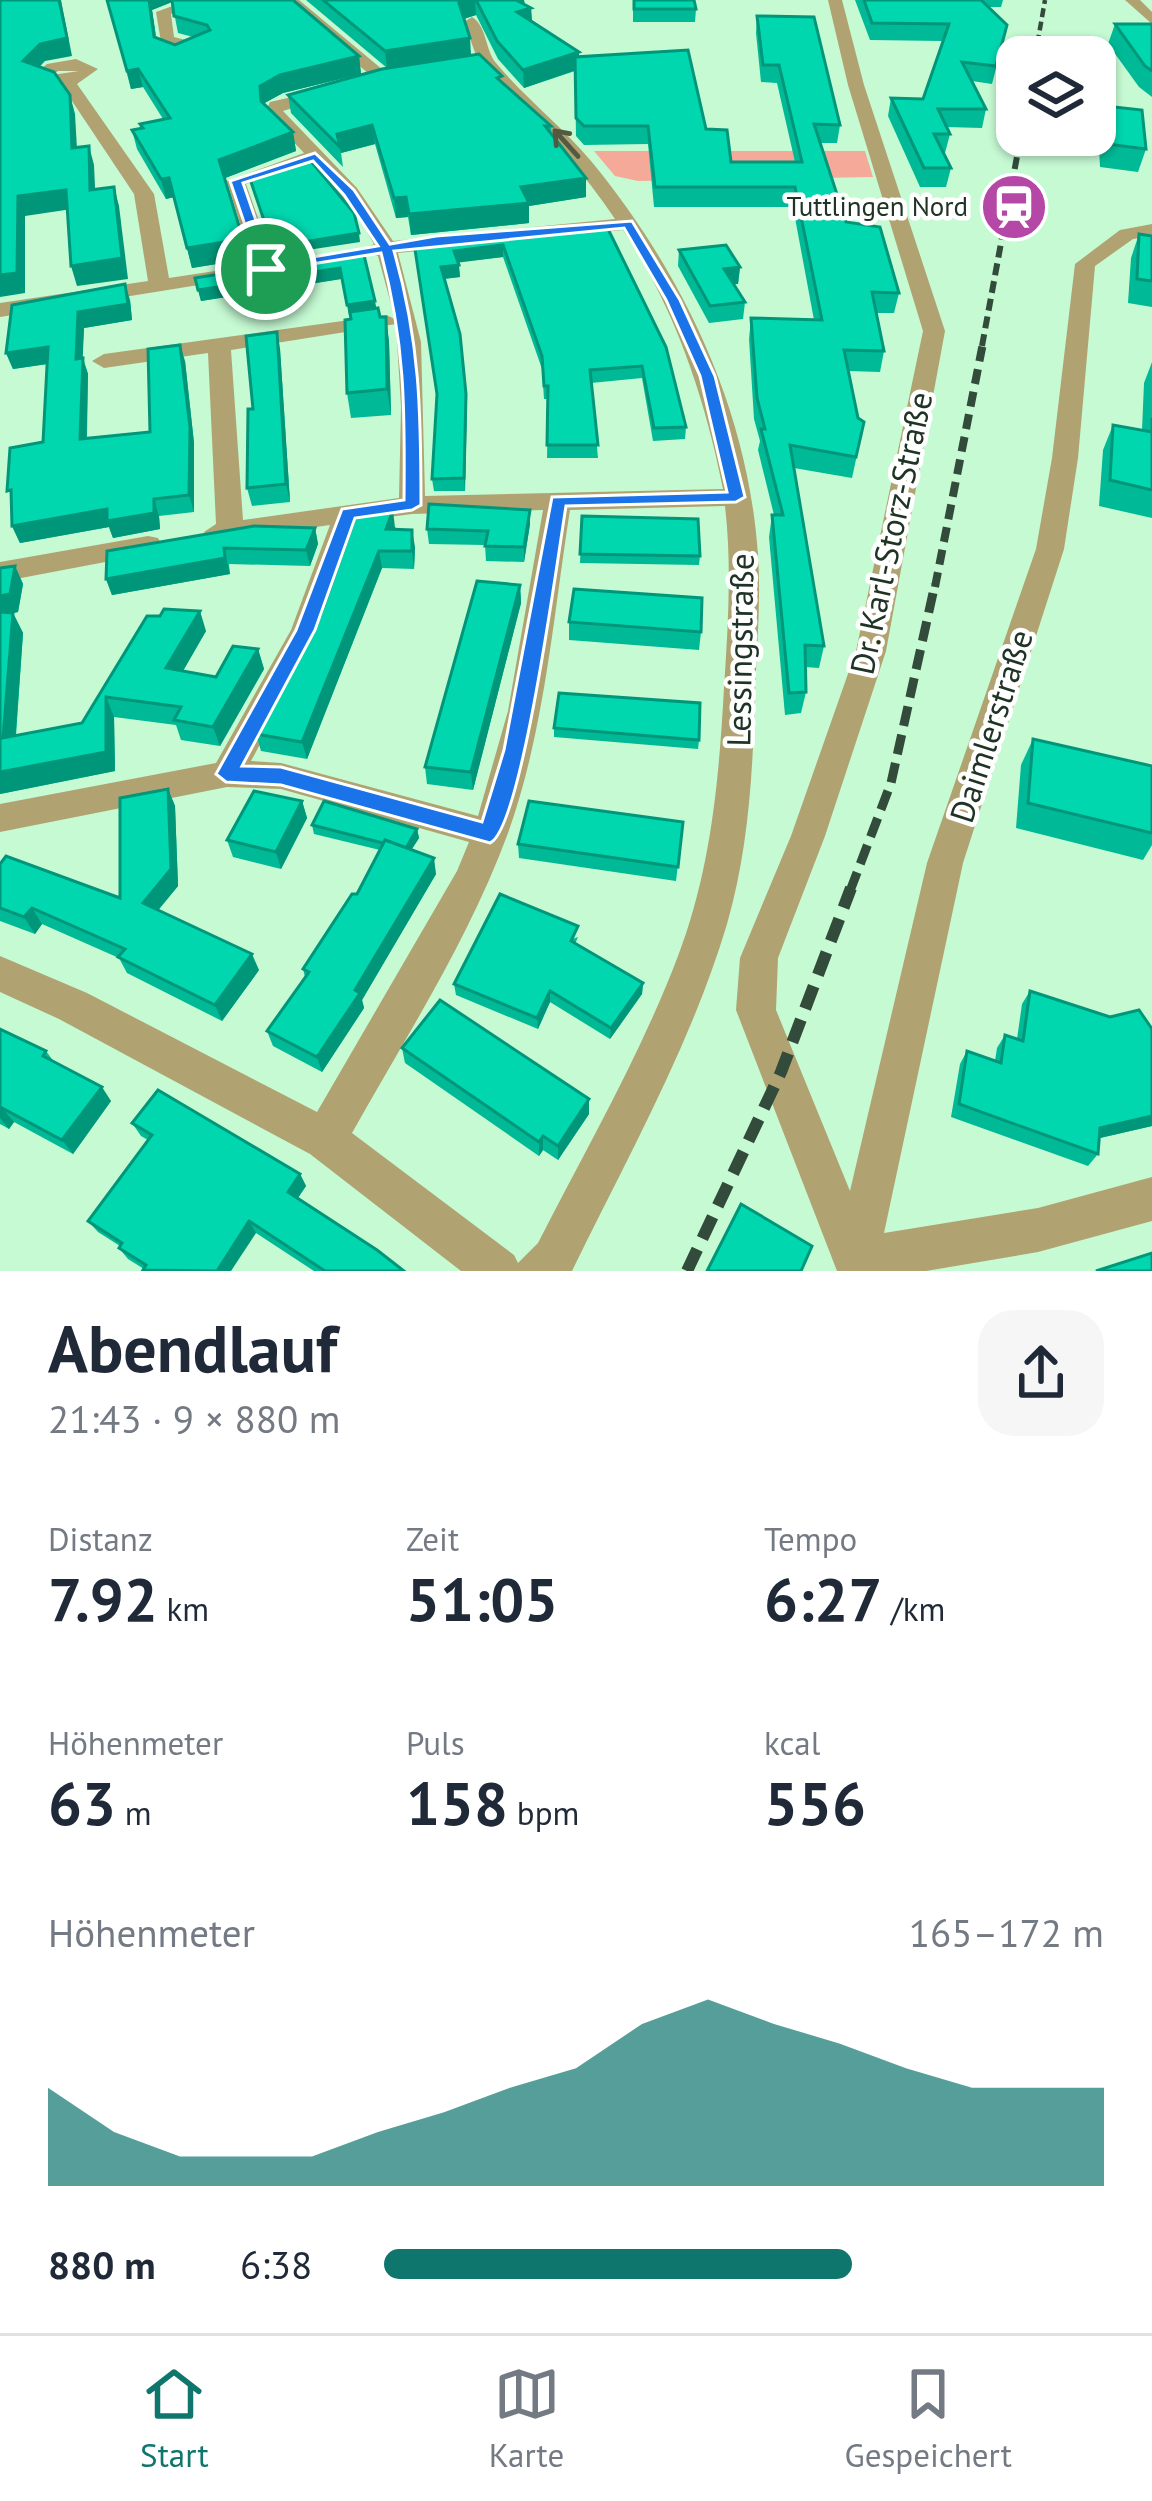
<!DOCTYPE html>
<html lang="de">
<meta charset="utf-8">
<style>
:root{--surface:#fff;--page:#f6f6f7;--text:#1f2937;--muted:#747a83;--line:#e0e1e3;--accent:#0f766e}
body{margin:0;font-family:"PT Sans",sans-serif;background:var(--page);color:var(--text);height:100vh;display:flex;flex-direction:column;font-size:45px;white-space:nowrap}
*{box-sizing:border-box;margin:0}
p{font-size:39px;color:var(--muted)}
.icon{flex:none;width:66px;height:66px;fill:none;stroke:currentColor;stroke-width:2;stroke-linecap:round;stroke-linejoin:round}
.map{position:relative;height:1271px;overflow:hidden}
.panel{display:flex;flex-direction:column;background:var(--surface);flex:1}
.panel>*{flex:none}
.tools{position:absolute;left:996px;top:36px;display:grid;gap:24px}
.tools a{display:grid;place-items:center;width:120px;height:120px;border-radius:24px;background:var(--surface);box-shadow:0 3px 9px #0004;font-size:60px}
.pin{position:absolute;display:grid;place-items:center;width:102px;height:102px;color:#fff;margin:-51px;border:6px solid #fff;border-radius:50%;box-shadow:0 3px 12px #0007}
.round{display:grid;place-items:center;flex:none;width:126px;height:126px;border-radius:36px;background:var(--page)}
.headline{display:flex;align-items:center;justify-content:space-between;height:204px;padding:0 48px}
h1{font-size:66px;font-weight:600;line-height:90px}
.metrics{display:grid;grid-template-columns:repeat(3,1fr);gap:18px;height:204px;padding:12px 48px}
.metrics div{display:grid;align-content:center}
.metrics b{font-size:60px;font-weight:600}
.metrics small{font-size:33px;font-weight:400}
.metrics p{font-size:33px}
.chart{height:336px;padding:24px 48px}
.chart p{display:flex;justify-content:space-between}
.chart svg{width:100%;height:216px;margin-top:12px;fill:var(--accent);opacity:.7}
ul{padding:0 48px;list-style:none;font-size:39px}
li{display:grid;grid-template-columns:192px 144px 1fr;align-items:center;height:90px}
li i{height:30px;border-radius:15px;background:var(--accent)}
.menu{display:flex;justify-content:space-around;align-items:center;height:168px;border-top:3px solid var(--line);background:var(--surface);font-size:33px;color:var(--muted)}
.menu a{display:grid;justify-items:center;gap:6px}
.menu .on{color:var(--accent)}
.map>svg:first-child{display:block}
.green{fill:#f5a998}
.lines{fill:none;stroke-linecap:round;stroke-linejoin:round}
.minor{fill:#b1a272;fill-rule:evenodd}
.rail-far4{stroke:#334b3a;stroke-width:4.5;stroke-dasharray:9 4.5;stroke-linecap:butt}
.rail-far3{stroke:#334b3a;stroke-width:6;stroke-dasharray:12 6;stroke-linecap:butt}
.rail-far2{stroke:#334b3a;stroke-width:8;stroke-dasharray:15 8;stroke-linecap:butt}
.rail-far1{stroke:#334b3a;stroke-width:9;stroke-dasharray:20 9;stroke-linecap:butt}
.rail{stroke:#334b3a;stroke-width:12;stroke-dasharray:24 12;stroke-linecap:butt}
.wall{fill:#00b996;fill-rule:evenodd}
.shaded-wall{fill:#00967a}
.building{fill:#00d7af;stroke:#00967a;stroke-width:3}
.oneway{stroke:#535a41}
.route{fill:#1a73e8;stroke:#fff;stroke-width:3;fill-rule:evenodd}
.labels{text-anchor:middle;stroke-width:9;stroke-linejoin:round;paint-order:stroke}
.far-poi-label{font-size:27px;fill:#203426;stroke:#fff;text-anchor:end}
.street-label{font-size:33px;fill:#203426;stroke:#fff}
</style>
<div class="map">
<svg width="1152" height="1271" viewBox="0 0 1152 1271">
<rect width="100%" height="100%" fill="#c5fad3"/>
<!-- green -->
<polygon class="green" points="594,151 865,151 873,177 638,181 615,176"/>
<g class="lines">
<!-- minor -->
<g class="minor">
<polygon points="189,0 212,0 171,14 174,37 209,46 180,58 163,54 156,12"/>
<polygon points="283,0 299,0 389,75 389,81 377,81"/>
<polygon points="828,0 842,0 864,85 945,331 886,651 825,836 778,958 776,1010 850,1191 927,863 1036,549 1052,458 1075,264 1120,230 1152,224 1152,236 1133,239 1095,266 1078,458 1064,549 963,863 884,1233 1038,1208 1152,1177 1152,1221 1038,1252 926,1271 837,1271 736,1010 740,958 791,836 856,651 923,331 848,85"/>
<polygon points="1125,0 1140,0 1152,12 1152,24"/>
<path d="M472,17C487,26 485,50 496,63C525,98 562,126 591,161C683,273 748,409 758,555C761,600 757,645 755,691C753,769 749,848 727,924C691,1045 627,1158 572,1271H461L310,1154L59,1019L0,992V956L87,993L317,1112L457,871L469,842L281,789L227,787L0,832V804L216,763L291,630L330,525L218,541L208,538L204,532L216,524L208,353L104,368L92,361L104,354L386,315L395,319L378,256L361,251L374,244L356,213L313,163L246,184L276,269L265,275L254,269L227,181L304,153L265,112L270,102L335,87V95L283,111L357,188L393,241L615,219C577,162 530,115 482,67L464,66V60L477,58L464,22ZM623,230C675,308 705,398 723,489L425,496L421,342L398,253ZM396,324L401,407L399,498L243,520L231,350ZM725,506C732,567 728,626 724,688C719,779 711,870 678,956C640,1056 586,1149 538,1243L518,1263L514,1255L352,1133C407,1035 469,939 508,833C545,729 553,618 570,510ZM543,510L508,711L478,816L281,763L251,761L321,630L359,521L412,514Z"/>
<path d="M76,59L98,69L77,84L154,194L169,278L235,268L242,270V278L0,317V303L148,281L134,194L62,86L33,76L47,64ZM58,71H79L52,75Z"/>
<polygon points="148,536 158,538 162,545 158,552 0,582 0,562"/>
</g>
<!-- rail-far4 -->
<g class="rail-far4">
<polyline points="1035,57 1045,0"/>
<polyline points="1017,154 1021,135"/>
</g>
<!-- rail-far3 -->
<polyline class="rail-far3" points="982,346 1018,151"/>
<!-- rail-far2 -->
<polyline class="rail-far2" points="935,587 983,343"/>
<!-- rail-far1 -->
<polyline class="rail-far1" points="850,891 891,783 935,584"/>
<!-- rail -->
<polyline class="rail" points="687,1271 781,1072 851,888"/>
</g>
<!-- wall -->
<g class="wall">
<path d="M107,0H293L359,56L361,74L283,93L264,103L293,132L296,151L224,178L247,259L192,268L174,197L166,199L137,149L132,130L142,128L140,124L163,119L143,87L131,89ZM172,2L178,33L193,37L175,45L156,38L152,10Z"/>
<polygon points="306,0 524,0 525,5 531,8 532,21 579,52 579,56 706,129 731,162 795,162 777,83 761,82 756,33 757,16 840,125 837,143 820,143 846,222 899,293 894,313 876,313 884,351 880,372 848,371 858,418 864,422 852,478 794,468 824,646 819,668 805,667 806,692 801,713 785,715 769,537 772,515 774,515 758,450 760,441 754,419 749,339 751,318 814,320 793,207 654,207 648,144 584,145 576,136 575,71 524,88 498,59 476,15 464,19 471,55 551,126 551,134 586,197 529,206 529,223 411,235 408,217 396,218 375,144 341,153 343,167 291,113 288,95 387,68"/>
<polygon points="633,0 696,9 695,22 633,22"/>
<polygon points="855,0 1003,0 1001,7 988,7 1007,25 992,84 972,81 986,109 982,128 946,127 950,134 945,153 944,153 951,168 946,187 920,187 888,116 891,98 923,99 943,41 870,40"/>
<polygon points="1115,24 1152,24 1152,97 1139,87 1108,44"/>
<polygon points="1105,106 1146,149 1138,172 1100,167 1098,128"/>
<polygon points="608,229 686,427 685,439 653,441 642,378 591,383 598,458 547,458 548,399 544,399 542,369 503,257 458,262 460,277 444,279 466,394 465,491 434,491 432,479 437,397 414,243"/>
<polygon points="1139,234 1152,236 1152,307 1128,303 1131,258"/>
<polygon points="679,250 740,267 738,284 734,284 745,302 743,319 709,323 678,266"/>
<polygon points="363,251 376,309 380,317 386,317 389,342 391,415 351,418 347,393 351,319 341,279 201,301 195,278"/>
<polygon points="130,300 132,320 84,328 82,358 88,374 87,439 150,432 185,361 194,443 194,512 159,516 160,529 113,538 109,527 20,543 12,526 43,442 47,364 13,369 6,353"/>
<polygon points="280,349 290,502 252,506 247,488 253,409"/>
<polygon points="1152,362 1152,518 1099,506 1103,450 1113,425 1142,430 1144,383"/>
<polygon points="378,510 415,547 414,569 382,568 307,759 261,751 256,734"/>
<polygon points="530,510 530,524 524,562 486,561 485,545 429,544 427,529"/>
<polygon points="582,516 700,556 699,565 580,563"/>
<polygon points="315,528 318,544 310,566 229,564 230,574 112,595 106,579 107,551"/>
<polygon points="15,566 23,584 18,612 13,613 23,633 16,736 82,723 147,616 206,631 183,671 216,677 258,649 264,669 220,746 181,740 176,725 114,717 115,771 0,794"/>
<polygon points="520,585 521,603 473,790 427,784 425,767"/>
<polygon points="569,622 701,632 699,650 569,640"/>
<polygon points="554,728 699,740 698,749 554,737"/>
<polygon points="1033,739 1152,766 1152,845 1143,860 1016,828 1021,765"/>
<polygon points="168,789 175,806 178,886 158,910 259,970 222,1021 127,973 119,958 42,924 35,934 0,921 0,864 120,898"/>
<polygon points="302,801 307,818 281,869 233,857 227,840"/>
<polygon points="683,822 676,881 519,858 518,844"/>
<polygon points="312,825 417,829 419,838 411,850 436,874 362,1000 364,1008 322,1072 273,1046 267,1031 305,977 303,969 357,894 380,850 314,834"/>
<polygon points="578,937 575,944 643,983 642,994 610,1039 550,1002 538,1029 456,995 454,984"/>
<polygon points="1030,991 1152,1126 1100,1138 1098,1154 1088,1166 951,1117 960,1064 967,1051 995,1061 997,1048 1005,1035 1017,1039 1022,1004"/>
<polygon points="0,1029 46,1051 54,1062 111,1101 73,1154 14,1122 9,1129 0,1124"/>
<polygon points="402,1048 589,1099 589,1114 558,1160 543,1150 539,1156 405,1063"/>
<polygon points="132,1123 300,1174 306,1186 298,1198 404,1271 314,1271 256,1233 144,1269 128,1259 119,1248 120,1246 98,1232 88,1221 148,1140 141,1136"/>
</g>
<!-- shaded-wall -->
<g class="shaded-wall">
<polygon points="59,0 61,0 72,56 45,61 29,78 23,61"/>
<polygon points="149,0 177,0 152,10 159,55"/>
<polygon points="469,0 475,0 476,15 460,20 459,3"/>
<polygon points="511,0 524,0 525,10 531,8 532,25 518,29"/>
<polygon points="470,38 471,55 387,68 385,51"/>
<polygon points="579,52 579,69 524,88 523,70"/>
<polygon points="359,56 361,74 283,93 263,104 261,101 260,86 280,75"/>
<polygon points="138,69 143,87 131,89 127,71"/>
<polygon points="70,95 75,114 78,167 72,148"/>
<polygon points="372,125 375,144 341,153 337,134"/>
<polygon points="293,132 296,151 223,179 219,160"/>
<polygon points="89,146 94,165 96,209 90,190"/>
<polygon points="169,178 174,197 166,199 161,179"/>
<polygon points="586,178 586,197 529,206 529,223 411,235 409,214 521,187"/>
<polygon points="114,187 119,206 128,279 77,286 71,266"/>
<polygon points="66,190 72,209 25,216 25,293 0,297 0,275 18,196"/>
<polygon points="406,197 408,217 396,218 394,198"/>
<polygon points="359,233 360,242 275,255 273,247"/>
<polygon points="243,239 247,259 192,268 187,248"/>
<polygon points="503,245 503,257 455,263 454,251"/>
<polygon points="459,265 460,277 442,279 441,267"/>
<polygon points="740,267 738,284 723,285 724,269"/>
<polygon points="340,268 341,279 201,301 198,290"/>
<polygon points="125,284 130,300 132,320 84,328 82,375 76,359 78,312"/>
<polygon points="375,301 377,312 349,316 347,305"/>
<polygon points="386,317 389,342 391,415 387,389"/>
<polygon points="277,332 280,349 290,502 286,484"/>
<polygon points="180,345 185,361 194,443 194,512 189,495"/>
<polygon points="48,347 54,363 13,369 6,353"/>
<polygon points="83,358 88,374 86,456 80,439"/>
<polygon points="466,394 467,406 465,491 464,478"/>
<polygon points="154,499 159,516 160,529 113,538 109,527 20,543 12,526"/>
<polygon points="393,510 395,528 389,547 386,529"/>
<polygon points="530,510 530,524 524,562 524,547"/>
<polygon points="315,528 318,544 310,566 306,550"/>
<polygon points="412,530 415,547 414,569 412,551"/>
<polygon points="224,548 230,574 112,595 106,579"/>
<polygon points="379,551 382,568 307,759 302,742"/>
<polygon points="15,566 23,584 18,612 0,616 0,596"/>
<polygon points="520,585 521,603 473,790 471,772"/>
<polygon points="200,611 206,631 173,688 166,668"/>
<polygon points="13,613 23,633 14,757 3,738"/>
<polygon points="258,649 264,669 220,746 213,727"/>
<polygon points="106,697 114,717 115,771 0,794 0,772 106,752"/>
<polygon points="168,789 175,806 178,886 151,919 143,903"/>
<polygon points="302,801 307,818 281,869 276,852"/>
<polygon points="417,829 419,838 407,857 405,848"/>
<polygon points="434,858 436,874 362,1000 364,1008 322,1072 317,1057 355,990"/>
<polygon points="32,908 42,924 35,934 24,917"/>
<polygon points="252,954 259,970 222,1021 215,1005"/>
<polygon points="643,983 642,994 610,1039 611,1028"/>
<polygon points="550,991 550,1002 538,1029 537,1018"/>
<polygon points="102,1087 111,1101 73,1154 62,1140"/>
<polygon points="589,1099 589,1114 558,1160 558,1146"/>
<polygon points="2,1108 14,1122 9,1129 0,1118 0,1111"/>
<polygon points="1152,1116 1152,1126 1091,1140 1100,1128"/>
<polygon points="543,1136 543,1150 539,1156 539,1142"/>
<polygon points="300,1174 306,1186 294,1203 288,1192"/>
<polygon points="249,1221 256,1233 231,1271 217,1271"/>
</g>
<!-- building -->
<g class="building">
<polygon points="0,0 59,0 67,38 40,44 23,61 54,72 70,95 72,148 89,146 90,190 114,187 122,258 71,266 66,190 18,196 17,273 0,275"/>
<polygon points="107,0 149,0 154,37 175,45 210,30 207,25 174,16 172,0 293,0 359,56 280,75 260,86 261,101 293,132 219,160 243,239 187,248 169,178 161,179 132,130 143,128 140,124 170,118 138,69 127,71"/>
<polygon points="323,0 469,0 459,3 470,38 385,51"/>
<polygon points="476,0 516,0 531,8 517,12 579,52 523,70 497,41"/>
<polygon points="634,0 694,0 696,9 634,9"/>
<polygon points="864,0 981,0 1007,25 996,66 962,62 986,109 938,109 950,134 934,134 951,168 924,168 891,98 923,99 949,24 872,23"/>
<polygon points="757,16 814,17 840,125 814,124 846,222 880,227 899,293 872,292 884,351 844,350 858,418 864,422 856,457 790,445 824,646 805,645 806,692 789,693 772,515 783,515 761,429 765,429 757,398 751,318 822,320 795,187 655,187 648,126 584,126 576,118 575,57 688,50 706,129 727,130 731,162 802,162 779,65 763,65"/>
<polygon points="1115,24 1152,24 1152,71 1145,66"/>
<polygon points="479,54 502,76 497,78 551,126 545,126 586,178 521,187 529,203 409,214 406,197 394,198 372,125 337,134 340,147 288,95 382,69"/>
<polygon points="1105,106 1142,110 1146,149 1107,144"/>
<polygon points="310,160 354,213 359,233 273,247 250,179"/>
<polygon points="608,229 666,347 686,427 654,428 642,366 590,370 598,445 547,445 548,386 544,386 542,356 503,245 454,251 459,265 441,267 460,334 466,394 464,478 432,479 437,394 414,243"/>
<polygon points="1139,234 1152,236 1152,281 1137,279"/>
<polygon points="726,245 740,267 724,269 745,302 710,306 679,250"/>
<polygon points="363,251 375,301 347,305 340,268 198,290 195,278"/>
<polygon points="125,284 128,304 78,312 76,359 83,358 80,439 150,432 148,349 180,345 190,427 189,495 154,499 154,513 107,521 107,509 12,526 11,490 7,491 10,448 43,442 48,347 6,353 12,305"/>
<polygon points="378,308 380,317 386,317 387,389 347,393 345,320 351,319 350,312"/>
<polygon points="277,332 286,484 247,488 248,409 253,409 246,336"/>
<polygon points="1152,418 1152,490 1110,480 1113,425 1152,432"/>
<polygon points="429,504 530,510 524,547 485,546 488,531 427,529"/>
<polygon points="377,505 378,510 393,510 386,529 412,530 412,551 379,551 302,742 256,734 321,614 359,507"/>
<polygon points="582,516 698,519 700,556 580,554"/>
<polygon points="254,526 315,528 306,550 224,548 225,558 106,579 107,551"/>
<polygon points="15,566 10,594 0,596 0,568"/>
<polygon points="477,581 520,585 471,772 425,767"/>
<polygon points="574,589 702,598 701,632 569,622"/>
<polygon points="164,609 200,611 166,668 216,677 233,646 258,649 213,727 174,720 181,707 106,697 106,752 0,772 0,612 13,613 3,738 82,723 147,616 160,616"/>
<polygon points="559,693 700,703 699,740 554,728"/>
<polygon points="1033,739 1152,766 1152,833 1028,803"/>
<polygon points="168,789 171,869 143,903 252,954 215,1005 118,957 125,949 32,908 24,917 0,908 0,864 6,856 120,898 120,798"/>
<polygon points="254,791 302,801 276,852 227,840"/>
<polygon points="324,801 417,829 406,848 385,840 383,843 312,825"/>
<polygon points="529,801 683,822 678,867 518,844"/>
<polygon points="385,840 434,858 355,990 360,993 317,1057 267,1031 309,972 303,969 352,894 357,894"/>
<polygon points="500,894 578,926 571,941 643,983 611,1028 550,991 537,1018 454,984"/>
<polygon points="1030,991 1110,1017 1139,1010 1152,1029 1152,1116 1100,1128 1098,1154 959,1104 967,1051 1001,1063 1005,1035 1023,1041"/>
<polygon points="440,1000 589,1099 558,1146 543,1136 539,1142 402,1048"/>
<polygon points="0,1029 46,1051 43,1056 102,1087 62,1140 2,1108 0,1111"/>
<polygon points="158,1090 300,1174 288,1192 377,1250 404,1271 325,1271 249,1221 217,1271 143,1270 146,1265 119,1248 122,1243 88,1221 152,1135 132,1123"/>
<polygon points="741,1204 812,1246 801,1271 707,1271"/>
<polygon points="1152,1253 1152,1271 1096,1271"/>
</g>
<!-- one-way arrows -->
<defs><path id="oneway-shaft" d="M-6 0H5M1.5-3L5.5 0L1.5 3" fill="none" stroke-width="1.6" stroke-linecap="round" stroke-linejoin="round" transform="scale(3)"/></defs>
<use class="oneway" href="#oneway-shaft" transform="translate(566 143) rotate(-132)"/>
<!-- route -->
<path class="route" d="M315,153L354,190L390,244L436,236L632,221L680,300L715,376L745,497L736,502L566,506C558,554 522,830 490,843L281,785L226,782L216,774L296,630L342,509L404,500C405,409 405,342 381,253L261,272L230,181ZM313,161L344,195L378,246L271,264L243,183ZM624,228L666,300L700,376L727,492L552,497L504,750L482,822L281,767L242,766L315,630L355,518L412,510L421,505C421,411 420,342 394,251Z"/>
<!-- icons -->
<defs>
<g id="station-disc" transform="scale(3.45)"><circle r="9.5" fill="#b548a7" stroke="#fff"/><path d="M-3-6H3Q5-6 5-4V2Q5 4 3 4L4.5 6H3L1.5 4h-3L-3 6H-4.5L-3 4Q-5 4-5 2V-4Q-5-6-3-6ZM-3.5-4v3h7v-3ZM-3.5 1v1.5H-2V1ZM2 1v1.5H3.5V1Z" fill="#fff"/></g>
</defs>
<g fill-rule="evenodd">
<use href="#station-disc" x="1014" y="207"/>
</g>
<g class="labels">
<!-- far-poi labels -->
<g class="far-poi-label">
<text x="968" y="216">Tuttlingen Nord</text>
</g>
<!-- street labels -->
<g class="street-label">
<text transform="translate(891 533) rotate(-78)" y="12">Dr. Karl-Storz-Straße</text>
<text transform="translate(740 650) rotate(-89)" y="12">Lessingstraße</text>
<text transform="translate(991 726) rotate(-72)" y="12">Daimlerstraße</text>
</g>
</g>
</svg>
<div class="tools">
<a><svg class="icon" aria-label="layers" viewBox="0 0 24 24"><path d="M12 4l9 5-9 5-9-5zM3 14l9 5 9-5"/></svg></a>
</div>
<div class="pin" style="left:266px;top:269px;background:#1e9e55"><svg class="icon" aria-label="arrive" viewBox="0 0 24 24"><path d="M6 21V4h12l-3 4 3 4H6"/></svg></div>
</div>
<section class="panel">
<div class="headline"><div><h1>Abendlauf</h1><p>21:43 · 9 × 880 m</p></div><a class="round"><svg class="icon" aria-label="share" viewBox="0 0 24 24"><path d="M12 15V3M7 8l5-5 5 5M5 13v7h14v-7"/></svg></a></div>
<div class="metrics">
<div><p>Distanz</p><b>7.92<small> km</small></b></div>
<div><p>Zeit</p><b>51:05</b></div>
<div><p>Tempo</p><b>6:27<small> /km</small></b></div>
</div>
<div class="metrics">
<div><p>Höhenmeter</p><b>63<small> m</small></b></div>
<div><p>Puls</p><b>158<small> bpm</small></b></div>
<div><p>kcal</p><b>556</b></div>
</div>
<div class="chart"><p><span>Höhenmeter</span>165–172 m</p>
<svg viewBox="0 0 160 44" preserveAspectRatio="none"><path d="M0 44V24L10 33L20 38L30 38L40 38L50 33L60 29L70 24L80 20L90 11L100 6L110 11L120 15L130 20L140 24L150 24L160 24V44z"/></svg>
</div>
<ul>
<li><b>880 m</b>6:38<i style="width:65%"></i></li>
</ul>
</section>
<nav class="menu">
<a class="on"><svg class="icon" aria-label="home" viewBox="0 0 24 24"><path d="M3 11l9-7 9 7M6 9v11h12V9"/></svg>Start</a>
<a><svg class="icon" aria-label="map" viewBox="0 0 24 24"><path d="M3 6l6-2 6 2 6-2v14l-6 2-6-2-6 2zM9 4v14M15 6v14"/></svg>Karte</a>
<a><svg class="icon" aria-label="saved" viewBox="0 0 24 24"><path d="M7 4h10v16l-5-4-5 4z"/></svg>Gespeichert</a>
</nav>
